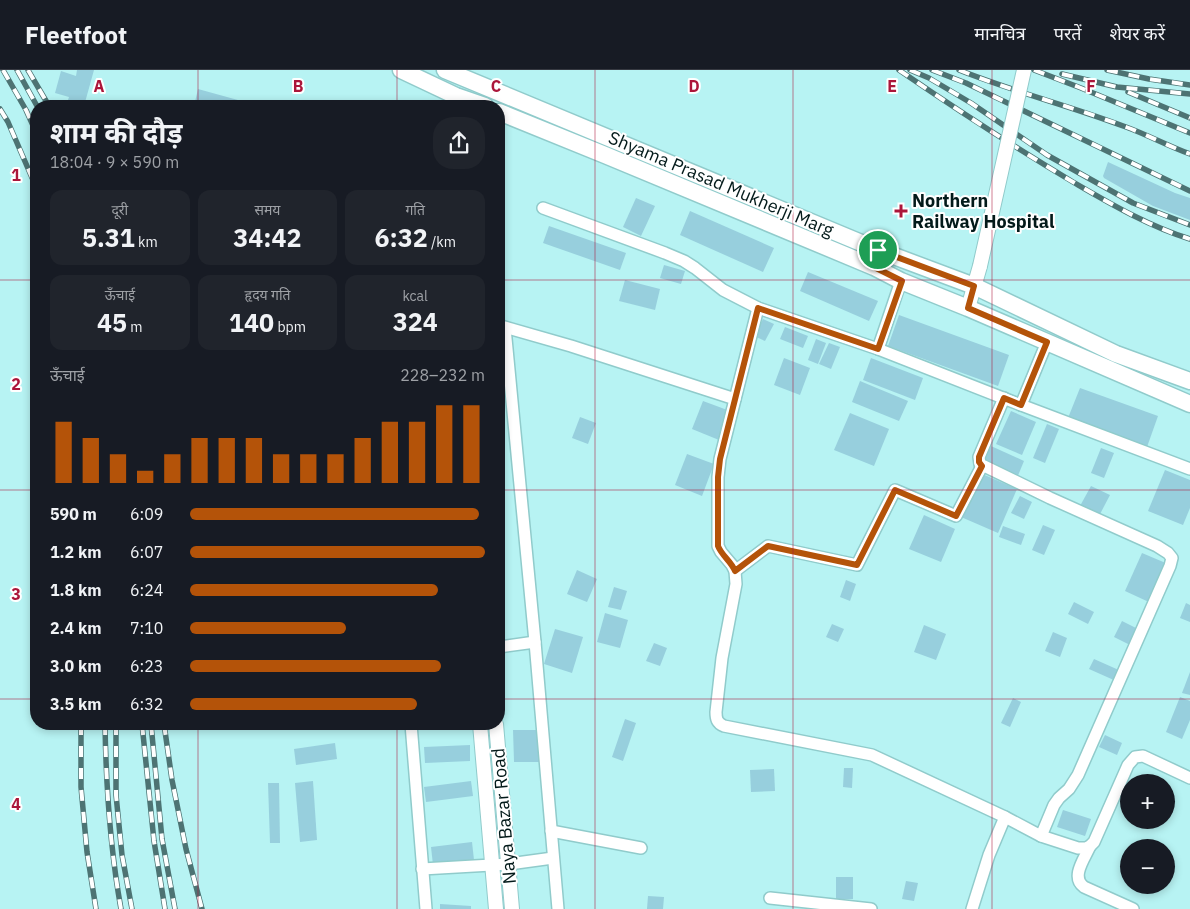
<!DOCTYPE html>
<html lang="hi">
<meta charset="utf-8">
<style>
:root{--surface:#171b24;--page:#20242c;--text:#f1f3f6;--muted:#9ea1a6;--line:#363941;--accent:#b45309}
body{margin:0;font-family:"IBM Plex Sans","Noto Sans Devanagari",sans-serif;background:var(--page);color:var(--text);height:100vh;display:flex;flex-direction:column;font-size:19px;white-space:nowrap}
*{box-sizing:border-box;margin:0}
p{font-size:16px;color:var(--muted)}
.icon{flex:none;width:28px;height:28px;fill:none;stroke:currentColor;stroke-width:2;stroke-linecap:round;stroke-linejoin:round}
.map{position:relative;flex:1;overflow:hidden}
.panel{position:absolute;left:30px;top:30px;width:475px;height:630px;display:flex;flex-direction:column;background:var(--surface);border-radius:20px;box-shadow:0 2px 8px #0003}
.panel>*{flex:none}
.buttons{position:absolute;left:1120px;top:704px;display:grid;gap:10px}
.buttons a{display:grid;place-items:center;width:55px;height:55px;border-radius:50%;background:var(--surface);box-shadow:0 2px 8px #0003;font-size:25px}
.pin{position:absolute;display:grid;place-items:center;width:42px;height:42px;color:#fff;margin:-21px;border:2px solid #fff;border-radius:50%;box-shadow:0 1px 5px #0007}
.round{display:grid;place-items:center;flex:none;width:52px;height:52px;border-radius:20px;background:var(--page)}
.head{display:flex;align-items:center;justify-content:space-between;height:85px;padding:0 20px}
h1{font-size:28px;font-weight:700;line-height:38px}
.figures{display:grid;grid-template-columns:repeat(3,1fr);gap:8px;height:85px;padding:5px 20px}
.figures div{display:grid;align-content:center;border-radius:12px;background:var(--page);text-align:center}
.figures b{font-size:25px;font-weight:700}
.figures small{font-size:14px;font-weight:400}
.figures p{font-size:14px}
.chart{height:140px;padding:10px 20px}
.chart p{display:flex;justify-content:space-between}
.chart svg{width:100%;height:90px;margin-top:5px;stroke:var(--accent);stroke-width:6}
ul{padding:0 20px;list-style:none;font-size:16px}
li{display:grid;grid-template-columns:80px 60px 1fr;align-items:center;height:38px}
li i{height:12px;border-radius:6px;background:var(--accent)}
header{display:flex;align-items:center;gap:30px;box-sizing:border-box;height:70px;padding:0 25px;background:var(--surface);border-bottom:1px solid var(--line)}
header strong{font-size:24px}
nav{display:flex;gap:28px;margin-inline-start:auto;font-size:18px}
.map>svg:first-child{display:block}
.building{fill:#97cfdd}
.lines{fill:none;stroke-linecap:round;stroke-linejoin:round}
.minor-casing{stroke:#90cbcb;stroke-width:14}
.tertiary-casing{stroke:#90cbcb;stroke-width:16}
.secondary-casing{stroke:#90cbcb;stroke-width:19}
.minor{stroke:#fff;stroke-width:11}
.tertiary{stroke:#fff;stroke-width:14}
.secondary{stroke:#fff;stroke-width:16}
.rail-casing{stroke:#4d7373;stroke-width:5.5}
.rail{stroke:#fff;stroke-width:4;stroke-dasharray:11;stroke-linecap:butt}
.tertiary-bridge-casing{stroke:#90cbcb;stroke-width:16;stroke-linecap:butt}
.tertiary-bridge{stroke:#fff;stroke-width:14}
.route-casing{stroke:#fff;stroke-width:10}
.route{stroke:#b45309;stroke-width:6}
.grid{fill:none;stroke:#ab163a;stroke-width:1;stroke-opacity:0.55}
.poi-dot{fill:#ab163a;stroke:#fff;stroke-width:2}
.labels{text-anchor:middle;stroke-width:4;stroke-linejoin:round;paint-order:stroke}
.street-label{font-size:18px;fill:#031a1a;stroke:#fff}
.poi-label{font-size:18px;font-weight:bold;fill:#031a1a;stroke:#fff;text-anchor:start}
.grid-label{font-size:16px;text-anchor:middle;font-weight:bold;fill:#ab163a;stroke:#fff;stroke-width:4;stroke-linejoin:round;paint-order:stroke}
</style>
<header>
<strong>Fleetfoot</strong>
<nav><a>मानचित्र</a><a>परतें</a><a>शेयर करें</a></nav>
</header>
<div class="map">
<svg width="1190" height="839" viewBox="0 0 1190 839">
<rect width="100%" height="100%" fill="#b7f3f3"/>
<!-- building -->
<g class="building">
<polygon points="77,0 94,0 84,36 66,36 69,27 55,23 61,1 76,6"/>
<polygon points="198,19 260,36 194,36"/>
<polygon points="1108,92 1175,123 1190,128 1190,150 1153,136 1104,108 1103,106"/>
<polygon points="636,128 655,136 641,166 623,157"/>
<polygon points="690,141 774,178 763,202 680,165"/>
<polygon points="549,156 626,183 620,200 543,173"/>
<polygon points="664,195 685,201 681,214 660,208"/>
<polygon points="808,202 878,231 869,251 800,221"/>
<polygon points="625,210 660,219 655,240 619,231"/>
<polygon points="899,245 1009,285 998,316 888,276"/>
<polygon points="763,249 774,254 765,271 754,266"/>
<polygon points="785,257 808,266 803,278 780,269"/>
<polygon points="816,269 826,273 818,294 808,290"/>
<polygon points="829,273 840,277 831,299 819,294"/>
<polygon points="784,288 810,298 800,325 774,315"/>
<polygon points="871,288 923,308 915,330 863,310"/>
<polygon points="860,311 908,331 899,351 852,332"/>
<polygon points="1080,318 1158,346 1147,377 1068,348"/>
<polygon points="703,331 730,341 719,370 692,359"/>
<polygon points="1011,341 1036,352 1022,385 996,374"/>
<polygon points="850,343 889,359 874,396 834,380"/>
<polygon points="580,347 596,353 588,374 572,368"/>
<polygon points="1047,354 1059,359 1045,393 1033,388"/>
<polygon points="991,376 1024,391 1017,408 984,391"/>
<polygon points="1101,378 1114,383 1104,408 1091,403"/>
<polygon points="687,384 714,394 702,426 675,415"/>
<polygon points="1165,400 1190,410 1190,438 1183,455 1148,441"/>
<polygon points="980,403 1017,419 998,463 961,447"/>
<polygon points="1091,416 1110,425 1099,446 1080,436"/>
<polygon points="1020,426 1032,432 1024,449 1011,443"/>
<polygon points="924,445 955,459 941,492 909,479"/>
<polygon points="1043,455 1055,460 1044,485 1032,480"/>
<polygon points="1003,456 1025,464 1021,475 999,467"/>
<polygon points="1142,483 1168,494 1151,533 1125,521"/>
<polygon points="577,500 597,509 587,532 567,524"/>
<polygon points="846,510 856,514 850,531 840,527"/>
<polygon points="614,517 627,521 621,540 608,537"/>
<polygon points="1074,532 1094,542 1088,554 1068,544"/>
<polygon points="1186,533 1190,535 1190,552 1180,548"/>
<polygon points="605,543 628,550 620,578 597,572"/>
<polygon points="1122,551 1140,560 1132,576 1114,567"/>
<polygon points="832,554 844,559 838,572 826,567"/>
<polygon points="924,555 946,564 936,590 914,582"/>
<polygon points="555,559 583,567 572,603 544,594"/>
<polygon points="1053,562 1067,568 1060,587 1045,581"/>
<polygon points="654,573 667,578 660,596 646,591"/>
<polygon points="1094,589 1121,601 1116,611 1089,599"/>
<polygon points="1190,602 1190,625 1182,623"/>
<polygon points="1180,627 1190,631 1190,650 1182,669 1166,662"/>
<polygon points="1013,628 1021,632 1010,657 1001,653"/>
<polygon points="625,649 636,653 623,691 612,687"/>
<polygon points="513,660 540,660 540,692 514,692"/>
<polygon points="1105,665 1122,673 1117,685 1099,677"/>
<polygon points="335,673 337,689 296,695 294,679"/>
<polygon points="470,675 470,691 425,693 424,677"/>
<polygon points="844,698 853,698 852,718 843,717"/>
<polygon points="774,699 775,721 751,722 750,700"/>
<polygon points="313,711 317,770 300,772 295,713"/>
<polygon points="471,711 473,726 426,732 424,717"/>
<polygon points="268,713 279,713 280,773 270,773"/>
<polygon points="1063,740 1091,749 1085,766 1057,757"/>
<polygon points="472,772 474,790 433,795 431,777"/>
<rect x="836" y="807" width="17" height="22"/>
<polygon points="906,811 918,813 914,831 902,829"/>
<polygon points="648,826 664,827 663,839 647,839"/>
<polygon points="440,834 471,836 471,839 440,839"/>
</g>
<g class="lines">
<!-- minor casing -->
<g class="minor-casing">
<g id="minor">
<polyline points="543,138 665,183 684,191 695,198 723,220 758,238 878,279 1021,335 1190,399"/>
<path d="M758,238L720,389L718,407V476L721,482L732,495L735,501L736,514L722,588L716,642C716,649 717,653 724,656L872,685L1005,747L1041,766L1078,778H1086L1090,776L1094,772L1128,695L1135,687L1143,686L1190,708"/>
<polyline points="501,256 571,276 735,329"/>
<polyline points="505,258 535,572 558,839"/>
<polyline points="878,279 901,211"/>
<polyline points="1004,328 979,387 980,394 1050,428 1157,476 1168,483 1172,488 1170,496 1078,705 1069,719 1059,728 1054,735 1041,766"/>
<polyline points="1021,335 1047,272"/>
<polyline points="735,501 768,476 857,495 895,420 956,446 982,396"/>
<polyline points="499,577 535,572"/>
<polyline points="411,654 426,839"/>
<polyline points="551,761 641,778"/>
<path d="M1090,776C1085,788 1070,807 1084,817L1133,839"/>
<polyline points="422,799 509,794 553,788"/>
<polyline points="770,828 871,839"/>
<polyline points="972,839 989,785 1005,747"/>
</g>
</g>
<!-- tertiary casing -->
<g class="tertiary-casing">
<g id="tertiary">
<polyline points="968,238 980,196"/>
<polyline points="480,654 496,839"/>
<polyline points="496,654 512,839"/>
</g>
</g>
<!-- secondary casing -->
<g class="secondary-casing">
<g id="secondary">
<polyline points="401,0 456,26 485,36"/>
<polyline points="445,0 878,180 974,216 1116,284 1190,311"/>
<polyline points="499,42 605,85 874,197 901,211 968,238 1190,334"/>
</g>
</g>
<!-- minor -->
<use href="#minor" class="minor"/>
<!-- tertiary -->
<use href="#tertiary" class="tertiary"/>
<!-- secondary -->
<use href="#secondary" class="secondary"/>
<!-- rail casing -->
<g class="rail-casing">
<g id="rail">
<polyline points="3,0 26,40 36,62"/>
<polyline points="17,0 37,36"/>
<polyline points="28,0 49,36"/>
<path d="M899,0C956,39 1014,77 1073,112C1111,134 1148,156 1190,169"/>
<polyline points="910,0 929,8 971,33 1047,85 1133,133 1190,155"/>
<polyline points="932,0 966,13 1190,121"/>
<path d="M959,0C1014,22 1071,36 1126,57C1148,65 1168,76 1190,84"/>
<polyline points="1034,0 1081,18 1190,63"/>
<polyline points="1107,0 1149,9 1190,15"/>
<polyline points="1062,4 1117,17 1190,24"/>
<polyline points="1128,22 1190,48"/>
<polyline points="0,39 8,52 36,117"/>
<polyline points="81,654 81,717 87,782 96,839"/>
<path d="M105,654C106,716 110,778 121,839"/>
<polyline points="116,654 116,725 122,785 132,839"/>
<polyline points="142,654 154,771 165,839"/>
<polyline points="151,654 162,769 175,839"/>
<polyline points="164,654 172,710 186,779 202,839"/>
</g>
</g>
<!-- rail -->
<use href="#rail" class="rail"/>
<!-- tertiary-bridge casing -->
<g class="tertiary-bridge-casing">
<polyline id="tertiary-bridge" points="980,196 1024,0"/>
</g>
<!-- tertiary-bridge -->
<use href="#tertiary-bridge" class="tertiary-bridge"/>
</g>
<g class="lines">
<!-- route casing -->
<g class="route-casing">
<path id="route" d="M878,180L974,216L968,238L1047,272L1021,335L1004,328L979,387V392L982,396L956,446L895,420L857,495L768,476L735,501C731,491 722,486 718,476V407L720,389L758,238L878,279L902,211L874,197Z"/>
</g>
<!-- route -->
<use href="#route" class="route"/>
</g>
<!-- grid -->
<path class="grid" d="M198,0V36M397,0V36M595,0V839M793,0V839M992,0V839M0,210H36M499,210H1190M0,420H36M499,420H1190M0,629H36M499,629H1190M198,654V839M397,654V839"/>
<!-- markers -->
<path class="poi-dot" d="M898.5 133.5h5v5h5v5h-5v5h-5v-5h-5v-5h5z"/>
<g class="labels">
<!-- street labels -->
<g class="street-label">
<text transform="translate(721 114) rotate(23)" y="6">Shyama Prasad Mukherji Marg</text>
<text transform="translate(504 746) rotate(-95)" y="6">Naya Bazar Road</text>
</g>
<!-- poi labels -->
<g class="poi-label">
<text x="912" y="137">Northern<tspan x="912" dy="21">Railway Hospital</tspan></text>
</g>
</g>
<g class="grid-label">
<text x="99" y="22">A</text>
<text x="298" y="22">B</text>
<text x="496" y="22">C</text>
<text x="694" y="22">D</text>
<text x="892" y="22">E</text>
<text x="1091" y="22">F</text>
<text x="16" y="111">1</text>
<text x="16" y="320">2</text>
<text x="16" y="530">3</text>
<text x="16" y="740">4</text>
</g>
</svg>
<div class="buttons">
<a>+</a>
<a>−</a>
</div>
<div class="pin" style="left:878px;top:180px;background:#1e9e55"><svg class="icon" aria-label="arrive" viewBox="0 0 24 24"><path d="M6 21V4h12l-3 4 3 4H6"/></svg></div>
<section class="panel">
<div class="head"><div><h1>शाम की दौड़</h1><p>18:04 · 9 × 590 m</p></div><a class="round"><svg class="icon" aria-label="share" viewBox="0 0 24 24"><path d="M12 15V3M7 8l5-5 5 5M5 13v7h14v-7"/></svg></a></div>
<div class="figures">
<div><p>दूरी</p><b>5.31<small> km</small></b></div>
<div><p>समय</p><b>34:42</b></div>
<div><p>गति</p><b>6:32<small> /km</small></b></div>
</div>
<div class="figures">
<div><p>ऊँचाई</p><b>45<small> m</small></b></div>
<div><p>हृदय गति</p><b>140<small> bpm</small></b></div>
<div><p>kcal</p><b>324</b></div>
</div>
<div class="chart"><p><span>ऊँचाई</span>228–232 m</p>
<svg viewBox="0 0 160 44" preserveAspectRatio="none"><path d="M5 44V14M15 44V22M25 44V30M35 44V38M45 44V30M55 44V22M65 44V22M75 44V22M85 44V30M95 44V30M105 44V30M115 44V22M125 44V14M135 44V14M145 44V6M155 44V6"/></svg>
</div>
<ul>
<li><b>590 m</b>6:09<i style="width:98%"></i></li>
<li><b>1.2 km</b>6:07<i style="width:100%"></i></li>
<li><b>1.8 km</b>6:24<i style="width:84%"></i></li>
<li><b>2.4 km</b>7:10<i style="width:53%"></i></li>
<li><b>3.0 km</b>6:23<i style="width:85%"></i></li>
<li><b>3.5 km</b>6:32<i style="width:77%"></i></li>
</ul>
</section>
</div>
